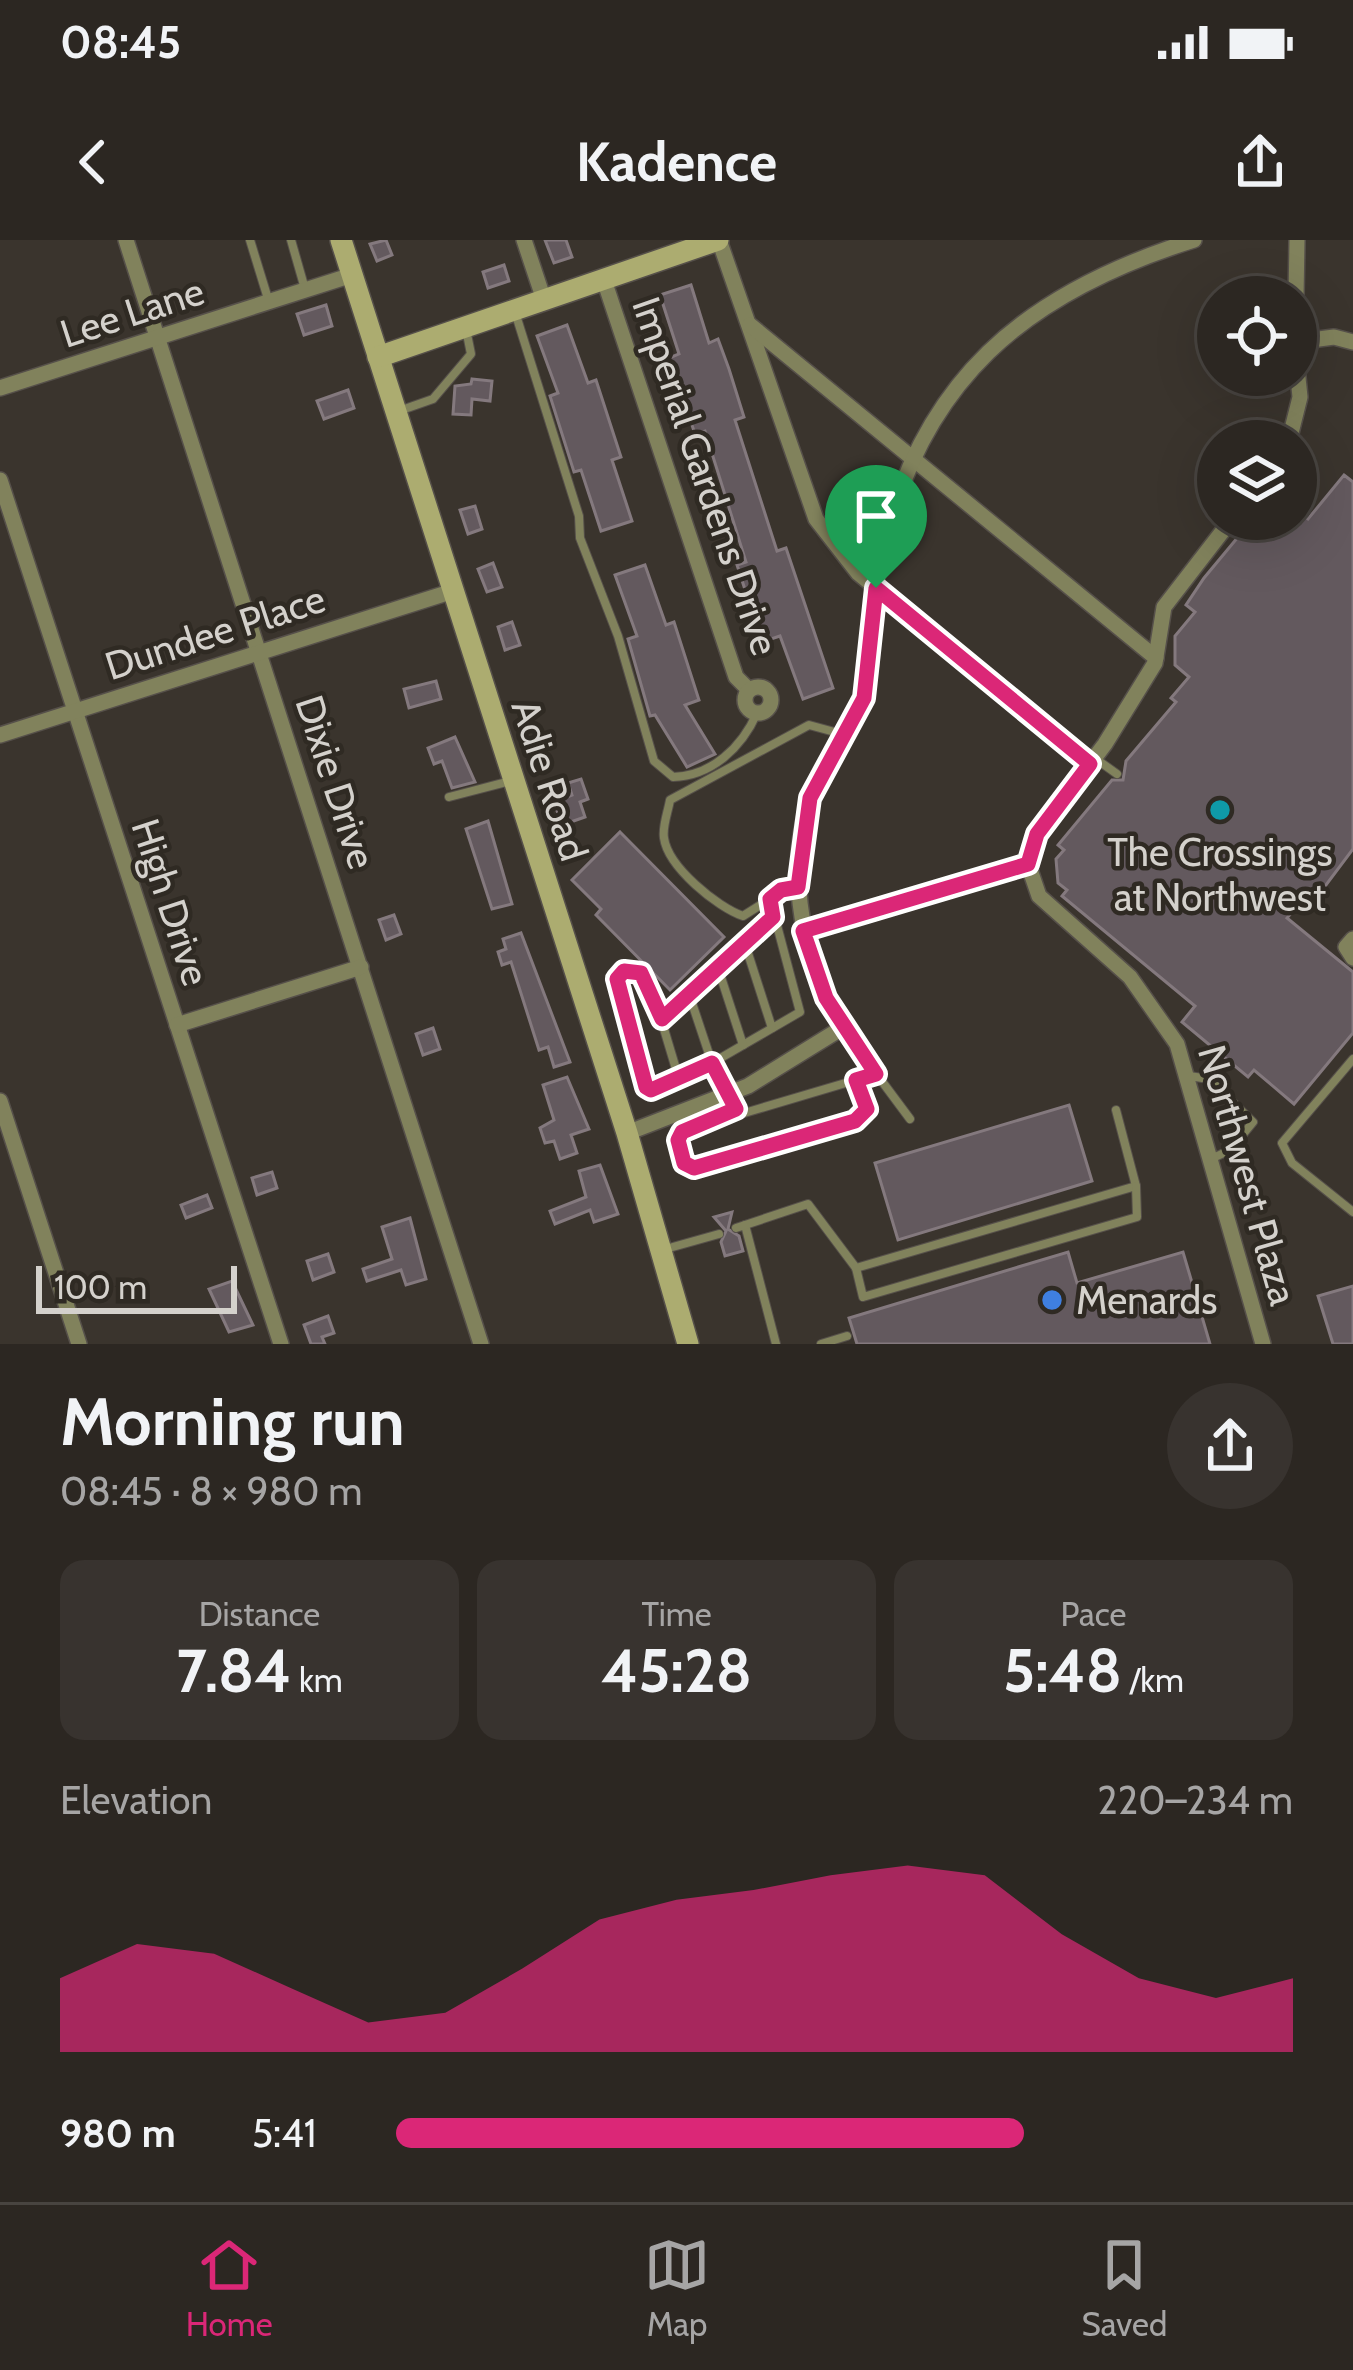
<!DOCTYPE html>
<meta charset="utf-8">
<style>
:root{--surface:#2c2722;--page:#38332f;--text:#f1f3f6;--muted:#a6a5a5;--line:#484440;--accent:#db2777}
body{margin:0;font-family:Cabin,sans-serif;background:var(--page);color:var(--text);height:100vh;display:flex;flex-direction:column;font-size:45px;white-space:nowrap}
*{box-sizing:border-box;margin:0}
p{font-size:39px;color:var(--muted)}
.icon{flex:none;width:66px;height:66px;fill:none;stroke:currentColor;stroke-width:2;stroke-linecap:round;stroke-linejoin:round}
.map{position:relative;height:1104px;overflow:hidden}
.details{display:flex;flex-direction:column;background:var(--surface);flex:1}
.details>*{flex:none}
.fabs{position:absolute;left:1197px;top:36px;display:grid;gap:24px}
.fabs a{display:grid;place-items:center;width:120px;height:120px;border-radius:50%;background:var(--surface);box-shadow:0 12px 48px #0002,0 0 0 3px var(--line);font-size:60px}
.scale{position:absolute;left:36px;bottom:30px;width:201px;box-sizing:border-box;padding-left:12px;border:6px solid #d4d1cc;border-top:0;font-size:33px;line-height:42px;white-space:nowrap;color:#d4d1cc;-webkit-text-stroke:9px #2f2a23;paint-order:stroke}
.pin{position:absolute;display:grid;place-items:center;width:102px;height:102px;color:#fff;margin:-123px -51px;border-radius:50% 50% 50% 0;rotate:-45deg;box-shadow:0 0 12px #0007}
.pin .icon{rotate:45deg}
.round{display:grid;place-items:center;flex:none;width:126px;height:126px;border-radius:63px;background:var(--page)}
.headline{display:flex;align-items:center;justify-content:space-between;height:204px;padding:0 60px}
h1{font-size:66px;font-weight:700;line-height:90px}
.figures{display:grid;grid-template-columns:repeat(3,1fr);gap:18px;height:204px;padding:12px 60px}
.figures div{display:grid;align-content:center;border-radius:24px;background:var(--page);text-align:center}
.figures b{font-size:60px;font-weight:700}
.figures small{font-size:33px;font-weight:400}
.figures p{font-size:33px}
.chart{height:336px;padding:24px 60px}
.chart p{display:flex;justify-content:space-between}
.chart svg{width:100%;height:216px;margin-top:12px;fill:var(--accent);opacity:.7}
ul{padding:0 60px;list-style:none;font-size:39px}
li{display:grid;grid-template-columns:192px 144px 1fr;align-items:center;height:90px}
li i{height:30px;border-radius:15px;background:var(--accent)}
.status{display:flex;justify-content:space-between;align-items:center;height:84px;padding:0 60px;background:var(--surface);direction:ltr}
.status svg{height:33px;fill:currentColor}
header{display:flex;justify-content:space-between;align-items:center;height:156px;padding:0 60px;background:var(--surface);font-size:54px;font-weight:700}
.tab-bar{display:flex;justify-content:space-around;align-items:center;height:168px;border-top:3px solid var(--line);background:var(--surface);font-size:33px;color:var(--muted)}
.tab-bar a{display:grid;justify-items:center;gap:6px}
.tab-bar .current{color:var(--accent)}
.map>svg:first-child{display:block}
.building{fill:#63595e;stroke:#84797e;stroke-width:3}
.lines{fill:none;stroke-linecap:round;stroke-linejoin:round}
.lane-casing{stroke:#56504a;stroke-width:10}
.street-casing{stroke:#56504a;stroke-width:18}
.secondary-casing{stroke:#56504a;stroke-width:24}
.lane{stroke:#81825c;stroke-width:8}
.street{stroke:#81825c;stroke-width:15}
.secondary{stroke:#acac70;stroke-width:21}
.route-casing{stroke:#fff;stroke-width:24}
.route{stroke:#db2777;stroke-width:15}
.culture-dot{fill:#0f9aa8;stroke:#2f2a23;stroke-width:4.5}
.shop-dot{fill:#3f7fe0;stroke:#2f2a23;stroke-width:4.5}
.labels{text-anchor:middle;stroke-width:9;stroke-linejoin:round;paint-order:stroke}
.street-label{font-size:39px;fill:#d4d1cc;stroke:#2f2a23}
.poi-label{font-size:39px;fill:#d4d1cc;stroke:#2f2a23}
</style>
<div class="status"><b>08:45</b><svg viewBox="0 0 49 12"><path d="M0 12V9h3v3zM5 12V6h3v6zM10 12V3h3v9zM15 12V0h3v12zM26 1h20v11H26zM47 4h2v5h-2z"/></svg></div>
<header><svg class="icon" aria-label="back" viewBox="0 0 24 24"><path d="M15 5l-7 7 7 7"/></svg>Kadence<svg class="icon" aria-label="share" viewBox="0 0 24 24"><path d="M12 15V3M7 8l5-5 5 5M5 13v7h14v-7"/></svg></header>
<div class="map">
<svg width="1353" height="1104" viewBox="0 0 1353 1104">
<rect width="100%" height="100%" fill="#3a342d"/>
<!-- building -->
<g class="building">
<polygon points="386,0 392,15 377,21 370,4"/>
<polygon points="545,0 566,0 572,17 554,23"/>
<polygon points="504,25 509,41 488,48 483,32"/>
<polygon points="691,45 709,103 718,99 729,129 744,177 735,180 777,311 786,308 833,448 803,459 780,396 762,402 737,325 746,322 705,191 695,194 669,118 679,114 660,55"/>
<polygon points="326,65 332,86 304,95 297,74"/>
<polygon points="567,85 588,143 596,140 621,217 612,220 632,281 601,291 581,230 574,232 550,156 558,153 537,96"/>
<polygon points="472,139 492,141 490,161 472,159 471,175 453,174 455,146 471,144"/>
<polygon points="348,150 354,168 324,179 317,161"/>
<polygon points="1344,235 1353,242 1353,609 1317,657 1310,663 1304,658 1287,678 1353,732 1353,793 1294,864 1254,830 1248,837 1182,782 1195,766 1062,656 1067,650 1058,643 1056,619 1064,610 1058,605 1112,540 1123,540 1126,521 1176,462 1171,458 1189,437 1175,425 1175,396 1195,372 1186,365 1204,338 1253,279 1296,279 1296,270 1308,279"/>
<polygon points="475,266 482,289 468,294 460,270"/>
<polygon points="493,323 502,347 487,352 478,329"/>
<polygon points="645,325 666,385 674,382 699,460 685,465 715,514 687,527 655,475 650,476 628,399 637,396 615,335"/>
<polygon points="512,382 520,405 505,410 498,387"/>
<polygon points="436,441 441,459 409,468 404,449"/>
<polygon points="455,497 475,542 452,548 442,521 434,524 428,508"/>
<polygon points="581,539 588,559 580,562 585,577 562,585 554,562 572,555 568,543"/>
<polygon points="488,581 512,664 492,669 466,589"/>
<polygon points="620,592 724,697 670,750 596,675 601,669 572,640"/>
<polygon points="394,675 401,694 386,700 379,680"/>
<polygon points="521,693 570,822 554,827 548,807 539,810 511,722 502,725 498,712 506,709 503,699"/>
<polygon points="433,788 440,809 423,815 416,794"/>
<polygon points="567,837 589,889 571,895 577,913 560,919 554,901 545,903 540,888 554,880 543,845"/>
<polygon points="1069,865 1092,941 898,1000 875,923"/>
<polygon points="600,925 618,974 594,982 590,970 555,984 550,971 586,957 579,931"/>
<polygon points="272,932 277,948 257,955 252,938"/>
<polygon points="207,955 212,968 186,978 181,965"/>
<polygon points="732,972 728,989 739,996 743,1011 725,1016 721,1002 726,991 714,977"/>
<polygon points="410,978 426,1039 406,1045 401,1030 367,1041 363,1029 392,1019 382,987"/>
<polygon points="1068,1012 1077,1043 1183,1012 1210,1104 857,1104 849,1078"/>
<polygon points="328,1014 334,1032 313,1040 307,1021"/>
<polygon points="232,1041 253,1085 229,1092 209,1049"/>
<polygon points="1353,1046 1353,1104 1333,1104 1318,1056"/>
<polygon points="328,1076 334,1093 322,1097 325,1104 311,1104 304,1085"/>
</g>
<g class="lines">
<!-- lane casing -->
<g class="lane-casing">
<g id="lane">
<polyline points="250,0 269,62"/>
<polyline points="291,0 305,49"/>
<path d="M515,72L579,276L580,298L618,396L654,521L673,537C712,536 742,507 757,473"/>
<polyline points="396,172 433,159 471,114 466,89"/>
<polyline points="1096,519 1117,534"/>
<polyline points="449,557 510,541"/>
<polyline points="796,647 781,649 770,659 800,772 712,823 741,874 876,834"/>
<path d="M770,659L743,676C717,667 668,627 664,598C662,587 668,572 670,560L809,485L842,494"/>
<polyline points="745,704 772,788"/>
<polyline points="718,728 743,805"/>
<polyline points="661,779 641,733 624,731 615,747 651,850 712,823 689,754"/>
<polyline points="843,789 910,879"/>
<polyline points="1353,819 1282,903 1292,923 1353,972"/>
<polyline points="1189,836 1209,839 1253,882 1230,910 1211,919"/>
<polyline points="679,839 661,779 773,677"/>
<polyline points="736,869 682,893 678,900 684,923 694,929 855,881 867,869 856,840"/>
<polyline points="745,985 776,1104"/>
<polyline points="736,988 808,964 856,1028 1136,946 1116,870"/>
<polyline points="662,1010 719,994"/>
<polyline points="856,1028 863,1057 1137,977 1136,946"/>
<polyline points="821,1104 847,1096"/>
</g>
</g>
<!-- street casing -->
<g class="street-casing">
<g id="street">
<polyline points="126,0 481,1104"/>
<polyline points="524,0 544,60"/>
<polyline points="719,0 816,279 858,333 1091,524"/>
<polyline points="604,40 736,437 749,450"/>
<polyline points="1296,57 1297,0"/>
<polyline points="750,85 1156,418"/>
<polyline points="1296,102 1334,97 1353,102"/>
<polyline points="0,148 352,35"/>
<polyline points="1289,201 1300,157 1296,118"/>
<polyline points="0,240 281,1104"/>
<polyline points="1232,279 1164,367 1155,423 1105,504 1037,594 1028,624 1039,656 1130,737 1177,804 1263,1104"/>
<circle cx="758" cy="460" r="13"/>
<polyline points="0,495 450,352"/>
<polyline points="803,691 1028,624"/>
<polyline points="1353,699 1346,707 1353,718"/>
<polyline points="177,785 361,727"/>
<polyline points="0,861 79,1104"/>
<path d="M627,893L748,846L842,788C799,710 781,619 819,535C831,507 857,486 865,456C876,412 871,364 880,320C919,140 1025,53 1194,0"/>
</g>
</g>
<!-- secondary casing -->
<g class="secondary-casing">
<g id="secondary">
<polyline points="341,0 627,893 688,1104"/>
<polyline points="378,117 718,0"/>
</g>
</g>
<!-- lane -->
<use href="#lane" class="lane"/>
<!-- street -->
<use href="#street" class="street"/>
<!-- secondary -->
<use href="#secondary" class="secondary"/>
</g>
<g class="lines">
<!-- route casing -->
<g class="route-casing">
<polygon id="route" points="876,348 1090,524 1037,594 1028,624 803,691 826,758 876,834 856,840 867,869 855,881 694,928 684,923 678,900 682,892 736,869 712,823 651,850 646,847 617,739 624,731 641,733 662,779 773,677 770,659 781,650 798,647 810,558 864,458"/>
</g>
<!-- route -->
<use href="#route" class="route"/>
</g>
<!-- markers -->
<circle class="culture-dot" cx="1220" cy="570" r="12"/>
<circle class="shop-dot" cx="1052" cy="1060" r="12"/>
<g class="labels">
<!-- street labels -->
<g class="street-label">
<text transform="translate(132 72) rotate(-18)" y="14">Lee Lane</text>
<text transform="translate(706 236) rotate(71)" y="14">Imperial Gardens Drive</text>
<text transform="translate(215 392) rotate(-18)" y="14">Dundee Place</text>
<text transform="translate(550 540) rotate(72)" y="14">Adie Road</text>
<text transform="translate(336 542) rotate(72)" y="14">Dixie Drive</text>
<text transform="translate(171 662) rotate(72)" y="14">High Drive</text>
<text transform="translate(1248 935) rotate(74)" y="14">Northwest Plaza</text>
</g>
<!-- poi labels -->
<g class="poi-label">
<text x="1220" y="626">The Crossings<tspan x="1220" dy="45">at Northwest</tspan></text>
<text x="1076" y="1074" text-anchor="start">Menards</text>
</g>
</g>
</svg>
<div class="fabs">
<a><svg class="icon" aria-label="locate" viewBox="0 0 24 24"><circle cx="12" cy="12" r="6"/><path d="M12 2v4M12 18v4M2 12h4M18 12h4"/></svg></a>
<a><svg class="icon" aria-label="layers" viewBox="0 0 24 24"><path d="M12 4l9 5-9 5-9-5zM3 14l9 5 9-5"/></svg></a>
</div>
<div class="scale">100 m</div>
<div class="pin" style="left:876px;top:348px;background:#1e9e55"><svg class="icon" aria-label="arrive" viewBox="0 0 24 24"><path d="M6 21V4h12l-3 4 3 4H6"/></svg></div>
</div>
<section class="details">
<div class="headline"><div><h1>Morning run</h1><p>08:45 · 8 × 980 m</p></div><a class="round"><svg class="icon" aria-label="share" viewBox="0 0 24 24"><path d="M12 15V3M7 8l5-5 5 5M5 13v7h14v-7"/></svg></a></div>
<div class="figures">
<div><p>Distance</p><b>7.84<small> km</small></b></div>
<div><p>Time</p><b>45:28</b></div>
<div><p>Pace</p><b>5:48<small> /km</small></b></div>
</div>
<div class="chart"><p><span>Elevation</span>220–234 m</p>
<svg viewBox="0 0 160 44" preserveAspectRatio="none"><path d="M0 44V29L10 22L20 24L30 31L40 38L50 36L60 27L70 17L80 13L90 11L100 8L110 6L120 8L130 20L140 29L150 33L160 29V44z"/></svg>
</div>
<ul>
<li><b>980 m</b>5:41<i style="width:70%"></i></li>
</ul>
</section>
<nav class="tab-bar">
<a class="current"><svg class="icon" aria-label="home" viewBox="0 0 24 24"><path d="M3 11l9-7 9 7M6 9v11h12V9"/></svg>Home</a>
<a><svg class="icon" aria-label="map" viewBox="0 0 24 24"><path d="M3 6l6-2 6 2 6-2v14l-6 2-6-2-6 2zM9 4v14M15 6v14"/></svg>Map</a>
<a><svg class="icon" aria-label="saved" viewBox="0 0 24 24"><path d="M7 4h10v16l-5-4-5 4z"/></svg>Saved</a>
</nav>
